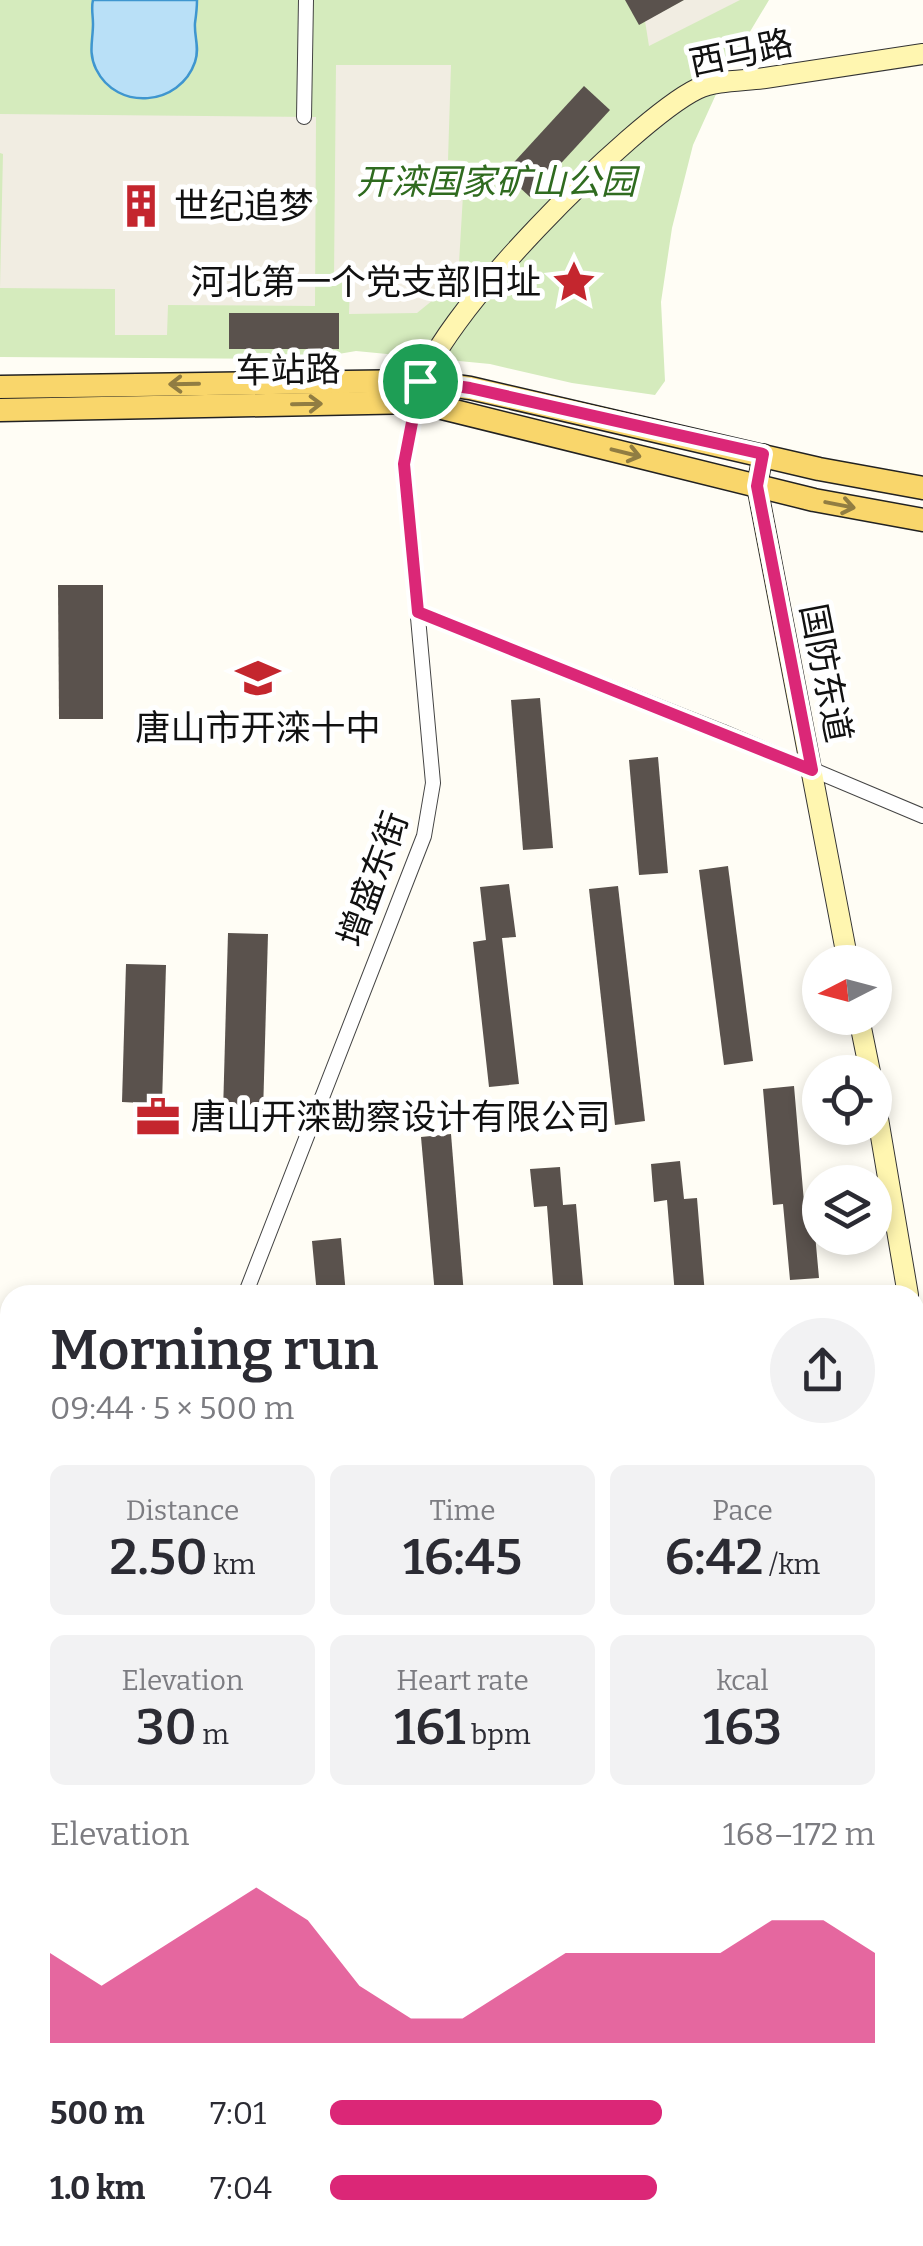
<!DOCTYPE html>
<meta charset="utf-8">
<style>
:root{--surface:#fff;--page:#f2f2f3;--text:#2b2b33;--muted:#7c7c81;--accent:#db2777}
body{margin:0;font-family:Bitter,"Noto Sans SC",serif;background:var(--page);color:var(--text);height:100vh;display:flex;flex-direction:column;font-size:38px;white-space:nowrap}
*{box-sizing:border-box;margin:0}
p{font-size:32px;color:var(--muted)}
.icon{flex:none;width:55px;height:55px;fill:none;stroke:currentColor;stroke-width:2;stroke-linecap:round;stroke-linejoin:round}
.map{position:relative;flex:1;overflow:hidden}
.panel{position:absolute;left:0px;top:1285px;width:925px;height:962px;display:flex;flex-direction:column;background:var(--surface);border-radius:30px 30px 0 0;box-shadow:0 5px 15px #0003}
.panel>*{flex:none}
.needle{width:65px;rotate:264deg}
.tools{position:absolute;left:802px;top:945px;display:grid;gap:20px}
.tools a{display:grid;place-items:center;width:90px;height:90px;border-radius:50%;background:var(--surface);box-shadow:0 5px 15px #0003;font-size:50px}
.pin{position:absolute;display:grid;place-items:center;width:85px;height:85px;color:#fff;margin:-42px;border:5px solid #fff;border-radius:50%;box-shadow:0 2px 10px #0007}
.round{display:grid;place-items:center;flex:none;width:105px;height:105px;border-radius:52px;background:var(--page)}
.head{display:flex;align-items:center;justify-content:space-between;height:170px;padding:0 50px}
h1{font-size:55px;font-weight:600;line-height:75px}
.stats{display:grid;grid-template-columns:repeat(3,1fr);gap:15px;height:170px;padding:10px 50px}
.stats div{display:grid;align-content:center;border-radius:15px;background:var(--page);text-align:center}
.stats b{font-size:50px;font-weight:600}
.stats small{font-size:28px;font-weight:400}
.stats p{font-size:28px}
.chart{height:280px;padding:20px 50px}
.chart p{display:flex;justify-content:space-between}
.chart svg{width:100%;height:180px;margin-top:10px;fill:var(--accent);opacity:.7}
ul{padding:0 50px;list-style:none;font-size:32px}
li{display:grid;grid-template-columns:160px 120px 1fr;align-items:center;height:75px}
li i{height:25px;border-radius:12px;background:var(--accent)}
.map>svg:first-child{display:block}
.green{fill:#d5ebbd}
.plaza{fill:#f1ede2}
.water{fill:#b9e0f7;stroke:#3f96cf;stroke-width:2.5}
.building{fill:#5a524d}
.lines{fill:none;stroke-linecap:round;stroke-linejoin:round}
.street-casing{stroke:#444;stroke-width:16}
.secondary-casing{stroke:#333;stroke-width:22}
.primary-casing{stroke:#222;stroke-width:25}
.street{stroke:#fff;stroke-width:14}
.secondary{stroke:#fff6b0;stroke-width:20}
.primary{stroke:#f9d66b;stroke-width:22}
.oneway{stroke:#917d42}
.route-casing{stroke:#fff;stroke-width:20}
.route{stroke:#db2777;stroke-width:12}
.labels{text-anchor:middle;stroke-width:10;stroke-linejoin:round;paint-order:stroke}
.street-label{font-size:35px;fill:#111;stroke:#fff}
.park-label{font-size:35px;font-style:italic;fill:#2f6b1f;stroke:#fff}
.poi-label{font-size:35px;fill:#111;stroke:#fff;text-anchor:start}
</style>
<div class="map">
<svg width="923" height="2246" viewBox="0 0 923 2246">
<rect width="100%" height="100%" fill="#fffdf5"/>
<!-- green -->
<g class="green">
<polygon points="0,0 769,0 727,70 693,145 672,228 661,302 665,381 655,395 572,383 490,364 356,351 309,359 0,357"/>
<polygon points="0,1525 5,1525 6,1538 10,1538 10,1660 0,1660"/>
<rect x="0" y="1704" width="10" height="104"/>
</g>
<!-- plaza -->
<g class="plaza">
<polygon points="684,0 740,0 649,46 645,21"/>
<polygon points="336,65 451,65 448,160 465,161 459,263 465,274 417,313 349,314 350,280 334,279"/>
<polygon points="0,114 316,117 315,306 168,305 167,335 115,335 115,289 0,288 3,154 0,153"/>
</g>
<!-- water -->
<path class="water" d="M93,0H197C197,8 196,16 195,23C194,37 200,48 195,62C180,106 117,112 96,69C88,53 93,40 93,24C93,15 91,8 93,0Z"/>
<!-- building -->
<g class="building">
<polygon points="625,0 684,0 639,25"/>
<polygon points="584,86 610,110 530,197 504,173"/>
<rect x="229" y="313" width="110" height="36"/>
<polygon points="58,585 103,585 103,719 59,719"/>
<polygon points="540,698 553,848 523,850 511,700"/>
<polygon points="658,757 668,873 639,875 629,760"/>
<polygon points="728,866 753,1061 724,1065 699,870"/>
<polygon points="509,884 516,937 502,938 519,1084 489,1087 473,942 486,940 480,887"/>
<polygon points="618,886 645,1121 615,1125 589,889"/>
<polygon points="228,933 268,934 263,1114 223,1113"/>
<polygon points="126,964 166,965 162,1104 122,1102"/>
<polygon points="794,1086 804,1202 812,1201 819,1278 790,1280 783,1204 773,1205 763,1089"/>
<polygon points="451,1134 464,1295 435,1295 421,1137"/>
<polygon points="680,1161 684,1199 697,1198 705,1295 675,1295 667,1200 654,1202 651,1164"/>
<polygon points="560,1167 563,1205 576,1204 584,1295 554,1295 547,1206 534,1207 530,1169"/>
<polygon points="341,1238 346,1295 317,1295 312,1241"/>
<rect x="0" y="1883" width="10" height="220"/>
<polygon points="449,2238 478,2238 479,2246 449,2246"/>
</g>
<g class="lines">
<!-- street casing -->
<g class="street-casing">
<g id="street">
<polyline points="304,117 306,0"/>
<polyline points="418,612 723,732 923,816"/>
<polyline points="245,1295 424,836 433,783 404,463 418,402"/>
<polyline points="915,1763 923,1762"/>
<polyline points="252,2238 256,2246"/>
<polyline points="698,2238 699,2246"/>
</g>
</g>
<!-- secondary casing -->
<g class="secondary-casing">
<g id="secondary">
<path d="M419,394C426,327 635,119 697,89C716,80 744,81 765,78C817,70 870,62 923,54"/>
<polyline points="763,454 757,486 848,962"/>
<polyline points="859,1018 870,1072"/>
<polyline points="875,1101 908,1295"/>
<path d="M915,1345C923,1452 921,1563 915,1671"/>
<polyline points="898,2246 898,2238"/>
</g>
</g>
<!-- primary casing -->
<g class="primary-casing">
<g id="primary">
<polyline points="0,387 420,381 470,388 819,469 923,488"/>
<polyline points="0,410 418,402 814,500 923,520"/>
</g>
</g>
<!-- street -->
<use href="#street" class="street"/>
<!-- secondary -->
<use href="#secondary" class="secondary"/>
<!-- primary -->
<use href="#primary" class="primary"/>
</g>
<!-- one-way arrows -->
<defs><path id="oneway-shaft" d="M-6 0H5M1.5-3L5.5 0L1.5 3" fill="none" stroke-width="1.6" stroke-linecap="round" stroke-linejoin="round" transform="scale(2.5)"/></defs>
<g class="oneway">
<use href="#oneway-shaft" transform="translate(184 384) rotate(179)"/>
<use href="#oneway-shaft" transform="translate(307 404) rotate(-1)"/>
<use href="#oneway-shaft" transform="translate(626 453) rotate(14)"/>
<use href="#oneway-shaft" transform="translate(840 505) rotate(11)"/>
</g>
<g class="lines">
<!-- route casing -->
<g class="route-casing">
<polygon id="route" points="420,381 470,388 763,454 757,486 812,770 418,612 404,464"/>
</g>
<!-- route -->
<use href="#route" class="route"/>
</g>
<!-- icons -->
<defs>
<g id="building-bare" transform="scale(3.45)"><path d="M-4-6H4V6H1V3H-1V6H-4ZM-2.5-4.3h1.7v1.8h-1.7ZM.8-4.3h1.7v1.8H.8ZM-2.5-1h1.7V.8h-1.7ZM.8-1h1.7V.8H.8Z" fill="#c4262e" stroke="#fff" stroke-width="2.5" paint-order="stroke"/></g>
<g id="sight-bare" transform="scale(3.45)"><path d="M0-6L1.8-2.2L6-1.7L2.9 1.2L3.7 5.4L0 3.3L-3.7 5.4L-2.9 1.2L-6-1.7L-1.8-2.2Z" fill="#c4262e" stroke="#fff" stroke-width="2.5" paint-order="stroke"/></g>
<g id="school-bare" transform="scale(3.45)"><path d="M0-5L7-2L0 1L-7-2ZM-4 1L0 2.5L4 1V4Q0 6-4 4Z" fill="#c4262e" stroke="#fff" stroke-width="2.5" paint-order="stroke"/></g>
<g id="office-bare" transform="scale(3.45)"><path d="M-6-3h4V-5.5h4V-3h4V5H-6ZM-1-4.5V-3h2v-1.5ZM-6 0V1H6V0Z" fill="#c4262e" stroke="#fff" stroke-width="2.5" paint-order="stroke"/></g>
</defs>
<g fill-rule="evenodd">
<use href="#building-bare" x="141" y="206"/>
<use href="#sight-bare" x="574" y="282"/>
<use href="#school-bare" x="258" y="678"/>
<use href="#office-bare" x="158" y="1117"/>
</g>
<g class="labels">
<!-- street labels -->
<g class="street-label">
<text transform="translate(741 53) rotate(-12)" y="12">西马路</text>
<text transform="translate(288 370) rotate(-1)" y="12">车站路</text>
<text transform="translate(826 673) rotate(79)" y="12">国防东道</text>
<text transform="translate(373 879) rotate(-70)" y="12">增盛东街</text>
</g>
<!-- park labels -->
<g class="park-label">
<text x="496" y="194">开滦国家矿山公园</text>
</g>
<!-- poi labels -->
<g class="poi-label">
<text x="174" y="218">世纪追梦</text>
<text x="541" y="294" text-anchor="end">河北第一个党支部旧址</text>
<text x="258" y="740" text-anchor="middle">唐山市开滦十中</text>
<text x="191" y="1129">唐山开滦勘察设计有限公司</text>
</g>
</g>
</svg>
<div class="tools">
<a><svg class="needle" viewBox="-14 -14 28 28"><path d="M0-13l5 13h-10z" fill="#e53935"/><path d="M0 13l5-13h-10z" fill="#7c7c81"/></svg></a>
<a><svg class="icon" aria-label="locate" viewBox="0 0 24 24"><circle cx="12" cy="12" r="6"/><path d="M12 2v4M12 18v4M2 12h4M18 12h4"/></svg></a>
<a><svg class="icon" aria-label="layers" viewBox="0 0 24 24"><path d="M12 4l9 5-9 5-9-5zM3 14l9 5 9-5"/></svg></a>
</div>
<div class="pin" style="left:420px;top:381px;background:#1e9e55"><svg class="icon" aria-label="arrive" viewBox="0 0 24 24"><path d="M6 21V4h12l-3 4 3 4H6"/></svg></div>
<section class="panel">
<div class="head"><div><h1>Morning run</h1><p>09:44 · 5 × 500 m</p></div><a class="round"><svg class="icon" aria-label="share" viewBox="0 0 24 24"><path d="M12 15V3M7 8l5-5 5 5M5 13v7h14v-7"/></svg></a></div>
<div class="stats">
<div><p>Distance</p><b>2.50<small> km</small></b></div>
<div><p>Time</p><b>16:45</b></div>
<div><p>Pace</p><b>6:42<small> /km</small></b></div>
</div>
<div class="stats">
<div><p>Elevation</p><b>30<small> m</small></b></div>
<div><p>Heart rate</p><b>161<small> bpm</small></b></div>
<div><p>kcal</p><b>163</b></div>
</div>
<div class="chart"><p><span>Elevation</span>168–172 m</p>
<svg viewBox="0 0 160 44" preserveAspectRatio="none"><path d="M0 44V22L10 30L20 22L30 14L40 6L50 14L60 30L70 38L80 38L90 30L100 22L110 22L120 22L130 22L140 14L150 14L160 22V44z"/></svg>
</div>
<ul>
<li><b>500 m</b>7:01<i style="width:61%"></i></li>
<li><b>1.0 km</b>7:04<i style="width:60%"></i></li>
</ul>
</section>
</div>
